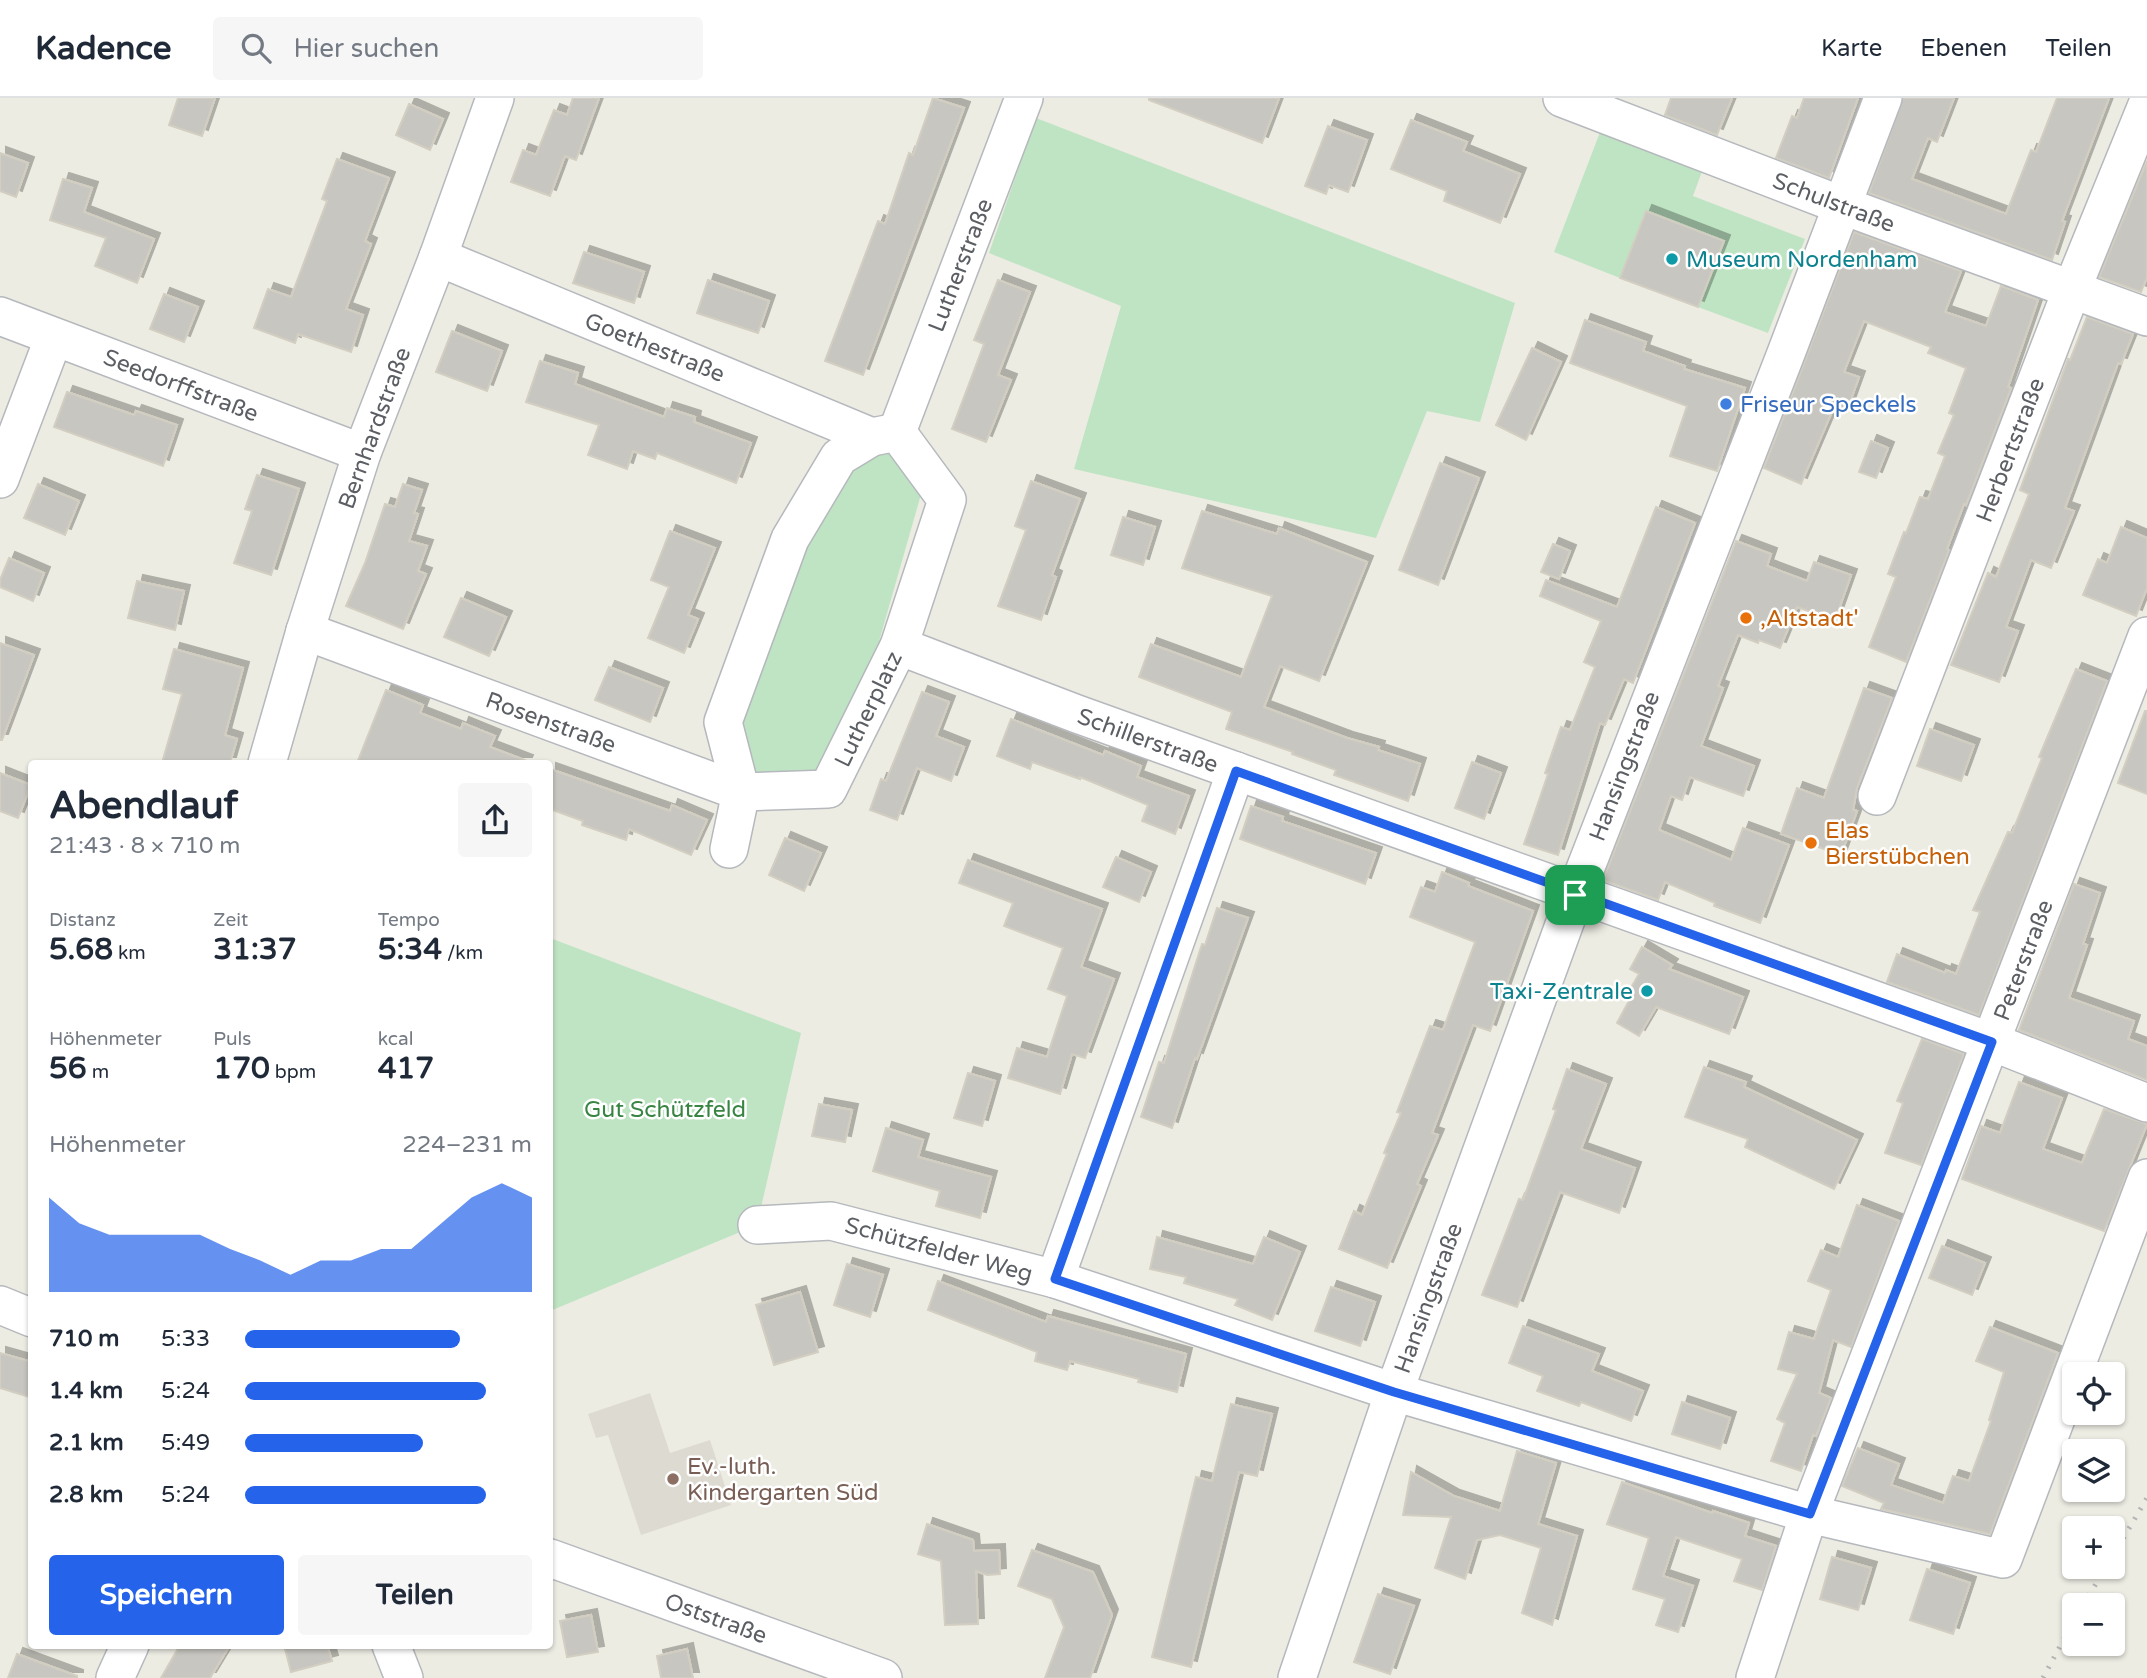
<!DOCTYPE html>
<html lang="de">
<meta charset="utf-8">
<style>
:root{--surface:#fff;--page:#f6f6f7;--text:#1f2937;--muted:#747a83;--line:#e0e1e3;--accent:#2563eb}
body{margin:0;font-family:"Varela Round",sans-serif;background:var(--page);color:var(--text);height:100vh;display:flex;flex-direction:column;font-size:26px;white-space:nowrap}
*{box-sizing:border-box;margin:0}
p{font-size:23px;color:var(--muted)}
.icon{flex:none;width:38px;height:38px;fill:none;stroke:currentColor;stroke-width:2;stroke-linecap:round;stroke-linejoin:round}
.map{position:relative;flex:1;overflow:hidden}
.drawer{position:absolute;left:28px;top:662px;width:525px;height:889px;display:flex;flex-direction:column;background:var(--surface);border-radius:7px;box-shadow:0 2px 5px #0004}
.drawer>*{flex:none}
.tools{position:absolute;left:2062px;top:1264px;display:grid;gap:14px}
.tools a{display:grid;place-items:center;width:63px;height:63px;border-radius:7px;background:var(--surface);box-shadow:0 2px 5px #0004;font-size:35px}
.pin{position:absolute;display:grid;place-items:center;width:60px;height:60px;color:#fff;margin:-30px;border-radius:14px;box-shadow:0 4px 10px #0006}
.round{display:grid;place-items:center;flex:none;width:74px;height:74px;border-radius:7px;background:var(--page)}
.overview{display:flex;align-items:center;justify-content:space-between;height:119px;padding:0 21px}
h1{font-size:38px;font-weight:700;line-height:52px}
.figures{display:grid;grid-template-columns:repeat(3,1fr);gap:10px;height:119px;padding:7px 21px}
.figures div{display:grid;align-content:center}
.figures b{font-size:30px;font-weight:700}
.figures small{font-size:19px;font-weight:400}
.figures p{font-size:19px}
.chart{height:196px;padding:14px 21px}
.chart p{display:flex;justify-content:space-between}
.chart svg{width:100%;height:126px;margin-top:7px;fill:var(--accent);opacity:.7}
.button{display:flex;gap:14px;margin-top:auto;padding:14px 21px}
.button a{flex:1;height:80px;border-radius:7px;background:var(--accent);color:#fff;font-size:28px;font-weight:700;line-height:80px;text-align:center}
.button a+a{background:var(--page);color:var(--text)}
ul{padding:0 21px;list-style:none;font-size:23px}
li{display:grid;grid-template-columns:112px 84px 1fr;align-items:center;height:52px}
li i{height:18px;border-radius:9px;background:var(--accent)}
header{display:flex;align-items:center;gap:42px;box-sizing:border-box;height:98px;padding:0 35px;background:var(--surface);border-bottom:2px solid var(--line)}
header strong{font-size:33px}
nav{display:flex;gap:38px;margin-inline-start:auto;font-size:24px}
.search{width:490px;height:63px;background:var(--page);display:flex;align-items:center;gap:18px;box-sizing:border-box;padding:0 24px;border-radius:7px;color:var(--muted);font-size:26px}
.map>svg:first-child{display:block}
.education{fill:#dddbd1}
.green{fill:#bfe4c3}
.building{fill:#c8c6c0;stroke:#d2cec1;stroke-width:2;filter:url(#shadow)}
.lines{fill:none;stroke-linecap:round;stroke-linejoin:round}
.minor-casing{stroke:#b5b8bd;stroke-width:40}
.minor{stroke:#fff;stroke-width:37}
.rail{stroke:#b3b4b4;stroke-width:5;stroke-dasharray:2 9;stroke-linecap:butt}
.route-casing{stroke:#fff;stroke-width:14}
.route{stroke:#2563eb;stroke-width:9}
.culture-dot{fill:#0f9aa8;stroke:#fff;stroke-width:2.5}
.shop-dot{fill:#3f7fe0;stroke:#fff;stroke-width:2.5}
.food-dot{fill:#e8710a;stroke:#fff;stroke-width:2.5}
.education-dot{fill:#8d6e63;stroke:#fff;stroke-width:2.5}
.labels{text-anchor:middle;stroke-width:5;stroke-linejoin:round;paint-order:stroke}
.street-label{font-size:23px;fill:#5b5e63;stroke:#fff}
.culture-label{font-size:23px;fill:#0d838f;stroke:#fff;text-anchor:start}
.shop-label{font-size:23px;fill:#366cbe;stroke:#fff;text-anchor:start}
.food-label{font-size:23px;fill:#c56008;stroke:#fff;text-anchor:start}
.park-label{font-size:23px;fill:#388543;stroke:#fff}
.education-label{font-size:23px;fill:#785e54;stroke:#fff;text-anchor:start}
</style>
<header>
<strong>Kadence</strong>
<div class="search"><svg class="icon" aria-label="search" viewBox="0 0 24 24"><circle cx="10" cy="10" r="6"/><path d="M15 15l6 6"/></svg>Hier suchen</div>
<nav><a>Karte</a><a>Ebenen</a><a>Teilen</a></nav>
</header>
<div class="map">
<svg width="2147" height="1580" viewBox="0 0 2147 1580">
<defs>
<filter id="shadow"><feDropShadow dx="6" dy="-6" stdDeviation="0" flood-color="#0004"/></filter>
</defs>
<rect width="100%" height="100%" fill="#edece3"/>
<!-- education -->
<polygon class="education" points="650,1295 670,1355 710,1342 731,1407 641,1437 608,1337 596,1340 588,1316"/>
<!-- green -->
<g class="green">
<polygon points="1036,20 1515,205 1480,324 1427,313 1376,440 1074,371 1121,208 989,155"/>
<polygon points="1602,29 1704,68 1693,98 1805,141 1768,235 1698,209 1723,143 1647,113 1620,180 1554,154"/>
<polygon points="893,340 924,386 878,547 817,672 781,686 743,678 728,621 794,442 866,347"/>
<polygon points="550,840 801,935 757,1127 550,1213"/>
</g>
<!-- building -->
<g class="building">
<polygon points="178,0 215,0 202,38 169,27"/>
<polygon points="573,0 599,0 576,62 565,58 550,98 511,84 523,52 536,57 554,12 567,17"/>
<polygon points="933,0 964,10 863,277 825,263 878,123 885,126 909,55 913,57"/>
<polygon points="1149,0 1279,0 1262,45 1149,2"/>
<polygon points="1671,0 1732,0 1717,37 1665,17"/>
<polygon points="1804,0 1858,0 1829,80 1776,60 1792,18 1797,20"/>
<polygon points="1903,0 1954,0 1937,44 1928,40 1912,81 2006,116 2031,52 2036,54 2057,0 2109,0 2062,123 2065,124 2052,162 1869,95"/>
<polygon points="409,6 443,21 430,52 396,37"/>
<polygon points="1411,22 1467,44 1463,53 1520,76 1500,125 1444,103 1447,93 1391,71"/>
<polygon points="1328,28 1367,42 1348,94 1329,87 1326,96 1305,88"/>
<polygon points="0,55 28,65 16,99 0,93"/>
<polygon points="337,61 389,80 365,143 371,146 346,211 363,217 351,254 298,236 295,245 254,230 268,191 291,199 327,103 322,101"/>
<polygon points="2147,63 2147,179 2141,194 2099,179"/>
<polygon points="63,81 92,90 84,114 154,141 137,185 95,168 106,140 50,122"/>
<polygon points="1646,113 1724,143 1698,209 1620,180"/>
<polygon points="1854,134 1961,173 1945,214 1986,228 2001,188 2038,202 2008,289 2011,290 1966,407 1964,406 1947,451 1949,452 1906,564 1869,549 1896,479 1888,476 1904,434 1906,435 1920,399 1928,401 1945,358 1938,355 1954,317 1949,315 1966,270 1928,255 1931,249 1864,223 1844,274 1859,279 1846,315 1833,311 1801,386 1764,370"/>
<polygon points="584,154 644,174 634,205 573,185"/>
<polygon points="708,182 769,203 758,235 697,215"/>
<polygon points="998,182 1030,194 998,277 1011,282 986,344 952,331 984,246 974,242"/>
<polygon points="164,196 198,209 184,244 150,231"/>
<polygon points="2087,219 2133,236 2121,266 2118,265 2065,410 2074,413 2051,470 2031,462 2006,529 2018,533 1999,584 1951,567 1988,475 1996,479 2029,396 2020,392 2068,261 2070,262"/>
<polygon points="1585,222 1646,244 1643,253 1685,268 1684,271 1745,290 1717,373 1670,358 1687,308 1570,265"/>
<polygon points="452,233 502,253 487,293 436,274"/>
<polygon points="1532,250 1561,264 1526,342 1496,327"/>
<polygon points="540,263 578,275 575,286 664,319 667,310 695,319 694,324 751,345 736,385 657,355 655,361 633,353 627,371 588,357 599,327 526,304"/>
<polygon points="67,294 134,317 136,313 177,327 163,368 54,329"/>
<polygon points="1871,343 1888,350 1876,380 1859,374"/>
<polygon points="1440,365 1479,380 1438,487 1399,472"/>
<polygon points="257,377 299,391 271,477 234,465 252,413 245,411"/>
<polygon points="1031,383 1080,401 1052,477 1056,479 1041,522 998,508 1026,432 1015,428"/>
<polygon points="38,386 79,403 65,437 24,420"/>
<polygon points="403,386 422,392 414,415 418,416 409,443 427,448 418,473 426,476 403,531 346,508 365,465 385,406 395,409"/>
<polygon points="1656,409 1695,425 1633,585 1624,581 1605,627 1600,625 1558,757 1524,746 1548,676 1545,675 1561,629 1570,632 1595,569 1584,564 1601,523 1540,498 1546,482 1617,509"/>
<polygon points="1202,413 1277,436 1279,430 1367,464 1319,583 1280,568 1264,609 1347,640 1379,649 1378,652 1420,666 1408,703 1334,677 1336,672 1292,656 1293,654 1226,631 1232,614 1139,579 1151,546 1241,579 1272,498 1182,470"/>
<polygon points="1123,419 1155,429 1143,467 1111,457"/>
<polygon points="2121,429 2147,440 2147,490 2136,518 2083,497 2098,461 2107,465"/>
<polygon points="670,433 715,450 688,517 698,521 684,555 648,540 669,489 651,482"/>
<polygon points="1736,443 1771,456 1767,468 1807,483 1814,464 1851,477 1835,522 1797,509 1780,550 1759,542 1758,545 1738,537 1718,588 1723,590 1701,648 1754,668 1743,698 1690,679 1682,702 1671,698 1659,732 1731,762 1743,730 1789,747 1760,825 1714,808 1715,805 1665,784 1658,802 1603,782"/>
<polygon points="1553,446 1570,453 1559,481 1541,474"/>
<polygon points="9,460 44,475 33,503 0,489 0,482"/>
<polygon points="137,483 184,493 175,532 128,520"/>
<polygon points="461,500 506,519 489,558 444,539"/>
<polygon points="0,545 34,557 2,642 0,642"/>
<polygon points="174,551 243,570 225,637 237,641 230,665 162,665 182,596 163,591"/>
<polygon points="609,569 663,590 650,624 595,602"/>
<polygon points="2076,571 2107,583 1979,917 1887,884 1897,856 1945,875 1946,872 1956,876 1980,814 1973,812 2008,734 2012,735 2042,660 2039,659"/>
<polygon points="1864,590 1892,600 1857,690 1853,712 1857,713 1841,757 1781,736 1797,690 1824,700"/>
<polygon points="386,592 423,607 420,615 461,631 463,625 495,638 490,649 527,663 526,665 357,665"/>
<polygon points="922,594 949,604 936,638 964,649 951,683 917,670 897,722 870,712 881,681 886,683"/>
<polygon points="2145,613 2147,613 2147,696 2118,685"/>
<polygon points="1011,621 1103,657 1105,653 1141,668 1137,679 1189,698 1175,736 1142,723 1148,707 1080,679 1080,681 1032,664 1030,671 997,658"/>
<polygon points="1930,631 1974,647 1961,683 1917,668"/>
<polygon points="1472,664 1501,675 1484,721 1455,710"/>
<polygon points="550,671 670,713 672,707 707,722 691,757 629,731 626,742 582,727 583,723 550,711"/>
<polygon points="0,675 31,687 18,720 0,713"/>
<polygon points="1251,708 1283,719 1282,723 1376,755 1365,786 1240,741"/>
<polygon points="785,740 821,755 804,793 769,777"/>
<polygon points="1116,759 1151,774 1139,804 1103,789"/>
<polygon points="968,762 1102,811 1081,869 1114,881 1085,960 1072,956 1060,996 1008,980 1017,950 1047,959 1067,898 1048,891 1063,850 1004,828 1013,805 959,785"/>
<polygon points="1442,774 1469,785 1468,788 1533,813 1490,933 1473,927 1432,1035 1438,1037 1417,1086 1421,1088 1387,1170 1339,1151 1354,1113 1362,1117 1387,1056 1384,1055 1401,1015 1397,1014 1430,928 1443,932 1475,844 1410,819 1421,789 1435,794"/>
<polygon points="2074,786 2100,795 2083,846 2087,847 2069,900 2134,923 2128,941 2147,948 2147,982 2019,932"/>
<polygon points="1217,810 1248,820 1197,961 1195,960 1172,1030 1141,1019 1159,964 1164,965 1202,846 1205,847"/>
<polygon points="1642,849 1672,867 1669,871 1743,899 1729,936 1656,909 1639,938 1617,925 1630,901 1626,898 1639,876 1630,871"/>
<polygon points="1922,941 1964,956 1921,1067 1885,1055 1903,1005 1897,1003"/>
<polygon points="1704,969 1746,984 1744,989 1857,1042 1834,1091 1745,1049 1748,1041 1685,1019"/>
<polygon points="1567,971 1606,986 1581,1051 1635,1070 1619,1115 1560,1094 1517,1209 1482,1197 1519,1101 1523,1102 1556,1012 1553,1011"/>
<polygon points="968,975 995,983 982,1028 954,1020"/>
<polygon points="2019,984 2062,1000 2043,1051 2082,1065 2104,1011 2147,1026 2104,1133 1962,1081 1981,1028 2000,1035"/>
<polygon points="819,1006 852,1012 845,1044 812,1038"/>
<polygon points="886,1030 923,1042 918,1059 991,1079 980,1120 936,1108 940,1093 873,1073"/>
<polygon points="1857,1107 1899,1123 1851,1249 1833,1242 1819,1295 1831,1300 1816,1338 1813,1337 1801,1373 1771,1363 1785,1325 1777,1321 1797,1276 1778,1271 1789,1234 1814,1241 1831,1192 1808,1183 1821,1152 1838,1159"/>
<polygon points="1157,1139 1253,1166 1264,1139 1300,1154 1272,1222 1235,1207 1238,1201 1184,1185 1186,1179 1150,1171"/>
<polygon points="1942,1148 1985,1165 1972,1197 1929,1180"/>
<polygon points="847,1166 883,1177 870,1219 834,1207"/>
<polygon points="938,1183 1046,1224 1048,1218 1186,1256 1177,1294 1138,1284 1139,1281 1070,1263 1067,1272 1035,1263 1037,1254 928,1212"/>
<polygon points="1331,1189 1375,1204 1360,1248 1315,1233"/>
<polygon points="800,1194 818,1254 774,1267 756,1207"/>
<polygon points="1523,1228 1599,1256 1592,1273 1643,1293 1631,1323 1581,1304 1579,1308 1537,1293 1543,1278 1509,1265"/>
<polygon points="1990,1229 2058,1255 1990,1436 1881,1411 1884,1405 1842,1388 1858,1350 1899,1366 1891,1387 1943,1405 1953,1378 1969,1383 1991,1323 1989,1322 2004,1274 1976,1263"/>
<polygon points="0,1255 32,1264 32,1300 0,1290"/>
<polygon points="1682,1304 1730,1320 1720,1351 1672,1336"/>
<polygon points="1231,1306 1272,1316 1257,1378 1239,1374 1191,1569 1152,1559 1196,1379 1212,1383"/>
<polygon points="1517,1353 1556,1365 1538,1426 1577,1438 1552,1527 1522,1515 1541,1450 1500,1437 1477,1442 1465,1481 1435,1470 1451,1419 1403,1417 1411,1374 1454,1398 1500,1413"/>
<polygon points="1622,1384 1712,1415 1713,1413 1749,1425 1745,1438 1776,1448 1762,1492 1734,1483 1742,1461 1676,1439 1663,1478 1693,1488 1678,1534 1656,1527 1665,1501 1633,1491 1649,1440 1607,1426"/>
<polygon points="927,1426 973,1442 974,1453 999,1452 1000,1476 987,1477 976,1473 978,1526 945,1527 941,1463 918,1456"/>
<polygon points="1032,1452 1093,1474 1112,1517 1090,1580 1045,1580 1064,1529 1052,1501 1018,1488"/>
<polygon points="1832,1459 1871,1470 1858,1512 1820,1501"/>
<polygon points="1927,1471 1970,1485 1953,1536 1910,1522"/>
<polygon points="1378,1496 1414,1508 1390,1576 1354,1564"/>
<polygon points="591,1517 598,1554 567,1559 560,1523"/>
<polygon points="180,1547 230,1547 210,1580 161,1580"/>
<polygon points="284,1547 327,1547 332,1563 291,1574"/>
<polygon points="687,1551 693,1580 661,1580 657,1558"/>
<polygon points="17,1556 77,1578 77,1580 8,1580"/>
</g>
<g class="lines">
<!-- minor casing -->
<g class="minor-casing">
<g id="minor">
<polyline points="1562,0 1841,107 2147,219"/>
<polyline points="438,159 872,339"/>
<polyline points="0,218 362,355"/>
<polygon points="897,334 947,402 899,548 828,691 741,694 723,624 790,441 839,359 872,339"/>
<polyline points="897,334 1024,0"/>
<polyline points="0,381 54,239"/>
<polyline points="305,533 741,694 729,751"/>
<polyline points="899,548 1077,616 1992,944 2147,1005"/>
<polyline points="267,665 305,533 362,355 438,159 495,0"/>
<polyline points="1877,698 2072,191 2147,7"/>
<polyline points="757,1127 831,1123 1055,1181 1394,1294 1809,1416 2003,1461 2147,1080"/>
<polyline points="1055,1181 1236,673"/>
<polyline points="0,1207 32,1220"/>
<polyline points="550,1460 883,1580"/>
<polyline points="391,1547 404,1580"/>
<polyline points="115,1580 130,1547"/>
<polyline points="1297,1580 1394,1294 1575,797 1785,258 1883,0"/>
<polyline points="1755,1580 1809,1416 2147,538"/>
</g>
</g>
<!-- minor -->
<use href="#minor" class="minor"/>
<!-- rail -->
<g class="rail">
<polyline points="2112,1459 2147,1400"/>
<polyline points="2083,1507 2107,1468"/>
<polyline points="2043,1580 2074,1522"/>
</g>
</g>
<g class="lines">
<!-- route casing -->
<g class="route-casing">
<polygon id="route" points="1236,673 1992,944 1810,1416 1394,1294 1055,1181"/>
</g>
<!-- route -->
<use href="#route" class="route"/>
</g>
<!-- markers -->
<g class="culture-dot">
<circle cx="1672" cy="161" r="7"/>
<circle cx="1647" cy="893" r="7"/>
</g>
<circle class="shop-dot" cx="1726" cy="306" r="7"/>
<g class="food-dot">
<circle cx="1746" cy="520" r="7"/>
<circle cx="1811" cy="745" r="7"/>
</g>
<circle class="education-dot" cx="673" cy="1381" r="7"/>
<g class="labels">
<!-- street labels -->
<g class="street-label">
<text transform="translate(1834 104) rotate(21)" y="8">Schulstraße</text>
<text transform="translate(960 167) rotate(-69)" y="8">Lutherstraße</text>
<text transform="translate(655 249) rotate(22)" y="8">Goethestraße</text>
<text transform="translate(181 287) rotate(21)" y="8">Seedorffstraße</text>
<text transform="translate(374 330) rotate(-70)" y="8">Bernhardstraße</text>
<text transform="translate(2010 352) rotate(-69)" y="8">Herbertstraße</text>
<text transform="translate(868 611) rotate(-64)" y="8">Lutherplatz</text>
<text transform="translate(551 624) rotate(20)" y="8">Rosenstraße</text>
<text transform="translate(1148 642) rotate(20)" y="8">Schillerstraße</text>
<text transform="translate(1624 668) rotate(-69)" y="8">Hansingstraße</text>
<text transform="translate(2023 862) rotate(-69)" y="8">Peterstraße</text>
<text transform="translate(939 1151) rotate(15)" y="8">Schützfelder Weg</text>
<text transform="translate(1428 1200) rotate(-70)" y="8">Hansingstraße</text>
<text transform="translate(716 1520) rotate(20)" y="8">Oststraße</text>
</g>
<!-- culture labels -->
<g class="culture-label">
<text x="1686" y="169">Museum Nordenham</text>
<text x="1633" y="901" text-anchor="end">Taxi-Zentrale</text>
</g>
<!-- shop labels -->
<g class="shop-label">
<text x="1740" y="314">Friseur Speckels</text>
</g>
<!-- food labels -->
<g class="food-label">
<text x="1760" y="528">,Altstadt'</text>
<text x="1825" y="740">Elas<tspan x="1825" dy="26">Bierstübchen</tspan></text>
</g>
<!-- park labels -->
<g class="park-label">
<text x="665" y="1019">Gut Schützfeld</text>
</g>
<!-- education labels -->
<g class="education-label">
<text x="687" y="1376">Ev.-luth.<tspan x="687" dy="26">Kindergarten Süd</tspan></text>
</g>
</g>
</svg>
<div class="tools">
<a><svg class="icon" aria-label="locate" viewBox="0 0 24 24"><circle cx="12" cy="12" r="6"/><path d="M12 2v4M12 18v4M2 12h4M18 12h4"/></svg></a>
<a><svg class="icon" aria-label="layers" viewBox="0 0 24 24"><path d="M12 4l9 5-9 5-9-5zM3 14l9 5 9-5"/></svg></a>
<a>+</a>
<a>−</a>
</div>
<div class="pin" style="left:1575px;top:797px;background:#1e9e55"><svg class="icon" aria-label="arrive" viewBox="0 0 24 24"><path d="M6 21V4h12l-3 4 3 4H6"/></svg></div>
<section class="drawer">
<div class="overview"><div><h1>Abendlauf</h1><p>21:43 · 8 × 710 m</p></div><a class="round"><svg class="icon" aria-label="share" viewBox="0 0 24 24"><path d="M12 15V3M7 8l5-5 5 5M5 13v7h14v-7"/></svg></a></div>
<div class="figures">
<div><p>Distanz</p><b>5.68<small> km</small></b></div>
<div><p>Zeit</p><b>31:37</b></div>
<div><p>Tempo</p><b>5:34<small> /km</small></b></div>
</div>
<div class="figures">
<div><p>Höhenmeter</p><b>56<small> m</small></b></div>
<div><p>Puls</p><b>170<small> bpm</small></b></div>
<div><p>kcal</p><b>417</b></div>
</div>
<div class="chart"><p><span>Höhenmeter</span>224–231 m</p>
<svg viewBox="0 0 160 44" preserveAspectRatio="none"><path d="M0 44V11L10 20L20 24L30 24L40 24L50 24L60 29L70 33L80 38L90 33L100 33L110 29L120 29L130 20L140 11L150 6L160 11V44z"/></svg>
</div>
<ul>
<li><b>710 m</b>5:33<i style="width:75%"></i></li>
<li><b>1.4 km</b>5:24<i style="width:84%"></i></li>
<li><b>2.1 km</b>5:49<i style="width:62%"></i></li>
<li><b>2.8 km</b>5:24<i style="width:84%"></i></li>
</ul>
<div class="button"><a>Speichern</a><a>Teilen</a></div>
</section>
</div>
